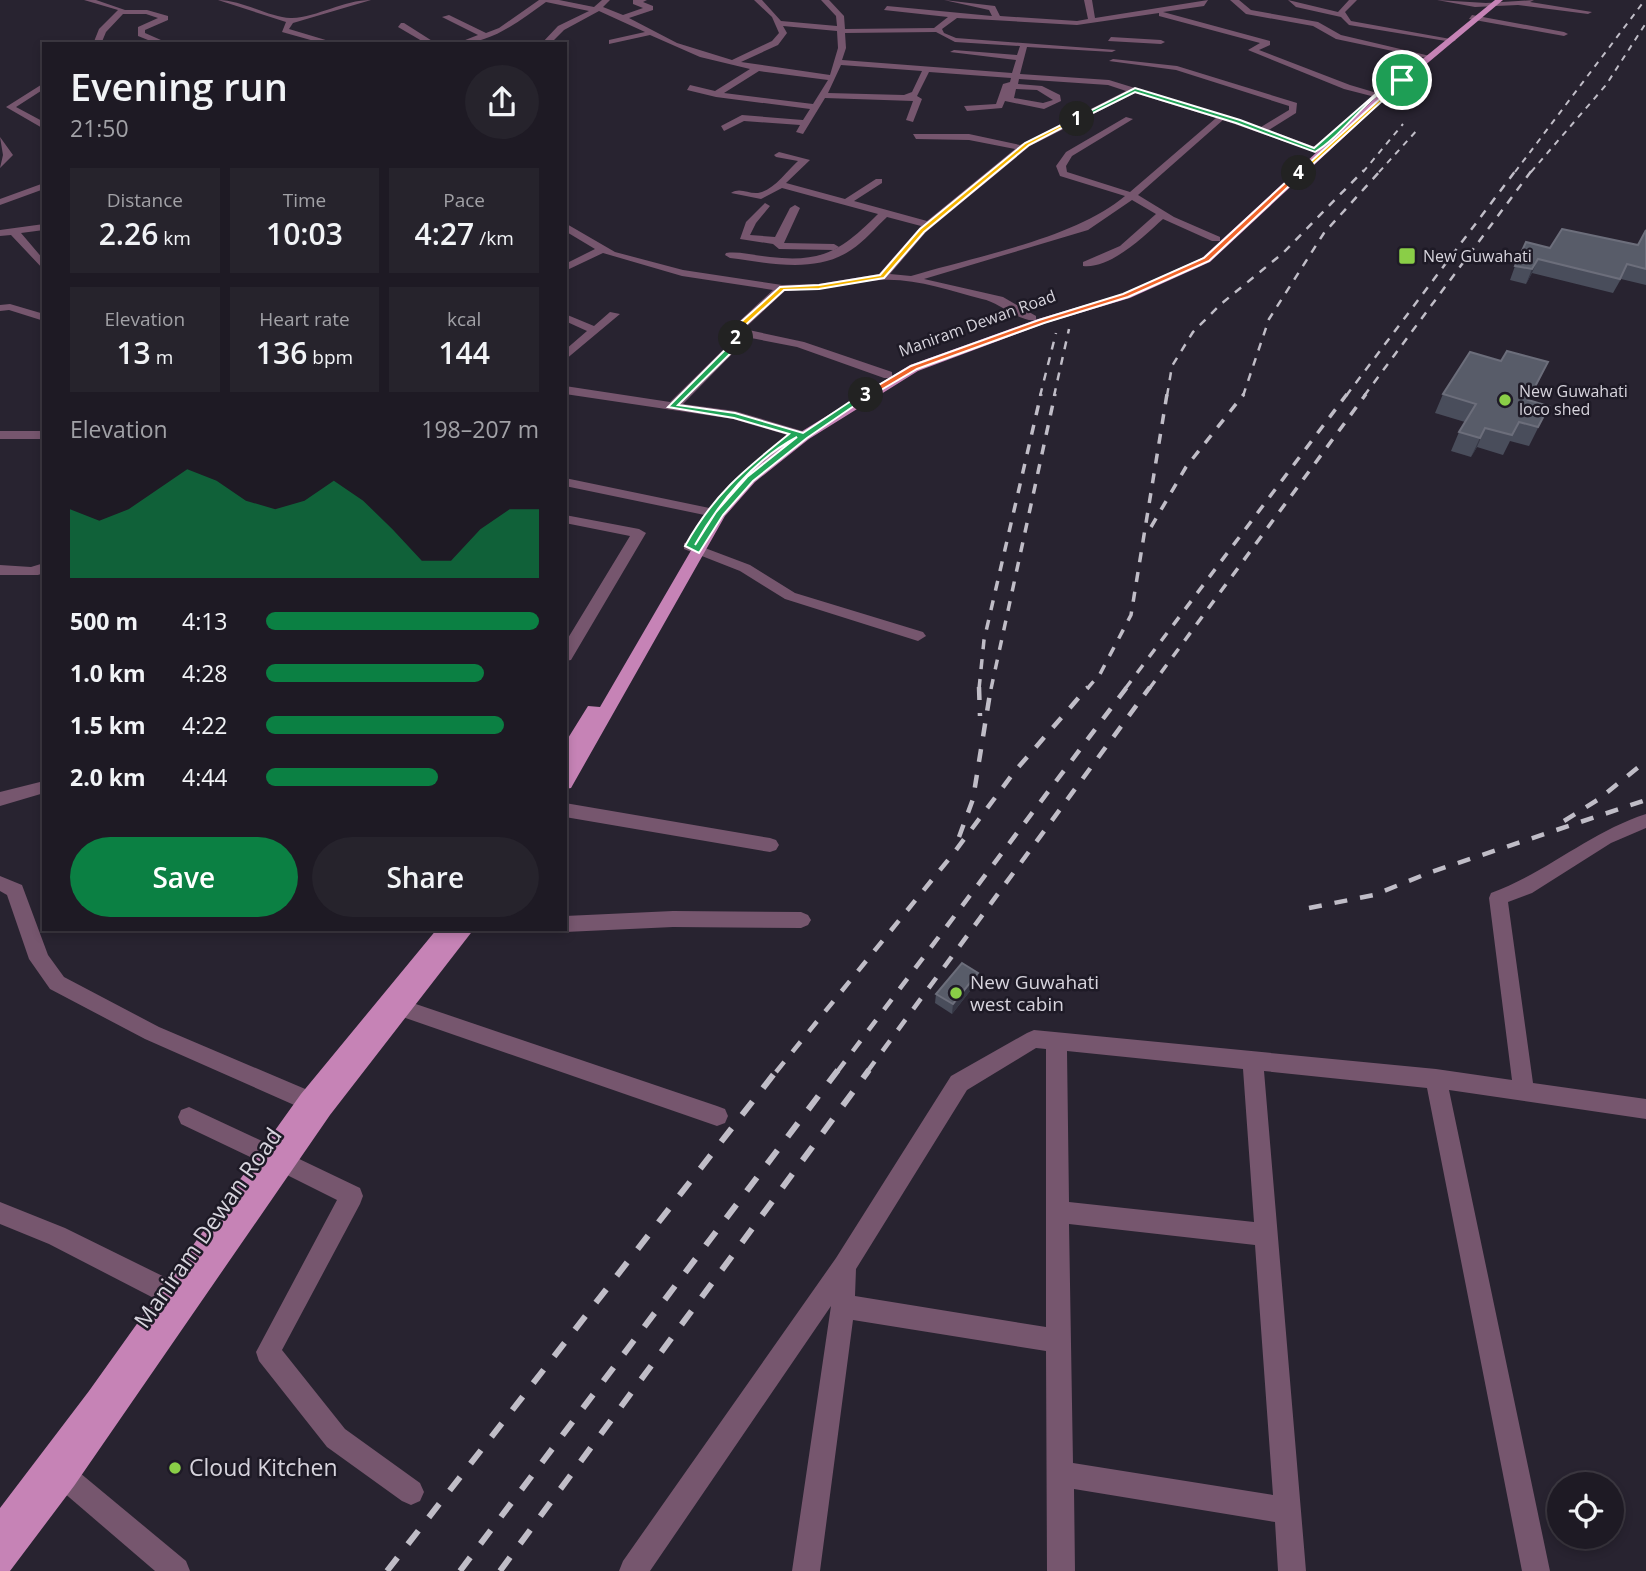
<!DOCTYPE html>
<meta charset="utf-8">
<style>
:root{--surface:#1e1a24;--page:#26232c;--text:#f1f3f6;--muted:#a1a1a6;--line:#3c3841;--accent:#0b8043}
body{margin:0;font-family:"Open Sans",sans-serif;background:var(--page);color:var(--text);height:100vh;display:flex;flex-direction:column;font-size:26px;white-space:nowrap}
*{box-sizing:border-box;margin:0}
p{font-size:23px;color:var(--muted)}
.icon{flex:none;width:38px;height:38px;fill:none;stroke:currentColor;stroke-width:2;stroke-linecap:round;stroke-linejoin:round}
.map{position:relative;flex:1;overflow:hidden}
.details{position:absolute;left:42px;top:42px;width:525px;height:889px;display:flex;flex-direction:column;background:var(--surface);border-radius:0px;box-shadow:0 4px 10px #0003,0 0 0 2px var(--line)}
.details>*{flex:none}
.fabs{position:absolute;left:1547px;top:1472px;display:grid;gap:14px}
.fabs a{display:grid;place-items:center;width:77px;height:77px;border-radius:50%;background:var(--surface);box-shadow:0 4px 10px #0003,0 0 0 2px var(--line);font-size:35px}
.pin{position:absolute;display:grid;place-items:center;width:60px;height:60px;color:#fff;margin:-30px;border:4px solid #fff;border-radius:50%;box-shadow:0 2px 7px #0007}
.km{position:absolute;width:35px;height:35px;margin:-18px;border-radius:50%;background:#222;color:#fff;font-size:19px;line-height:35px;text-align:center}
.round{display:grid;place-items:center;flex:none;width:74px;height:74px;border-radius:37px;background:var(--page)}
.headline{display:flex;align-items:center;justify-content:space-between;height:119px;padding:0 28px}
h1{font-size:38px;font-weight:600;line-height:52px}
.figures{display:grid;grid-template-columns:repeat(3,1fr);gap:10px;height:119px;padding:7px 28px}
.figures div{display:grid;align-content:center;border-radius:0px;background:var(--page);text-align:center}
.figures b{font-size:30px;font-weight:600}
.figures small{font-size:19px;font-weight:400}
.figures p{font-size:19px}
.chart{height:196px;padding:14px 28px}
.chart p{display:flex;justify-content:space-between}
.chart svg{width:100%;height:126px;margin-top:7px;fill:var(--accent);opacity:.7}
.primary-button{display:flex;gap:14px;margin-top:auto;padding:14px 28px}
.primary-button a{flex:1;height:80px;border-radius:42px;background:var(--accent);color:#fff;font-size:28px;font-weight:600;line-height:80px;text-align:center}
.primary-button a+a{background:var(--page);color:var(--text)}
ul{padding:0 28px;list-style:none;font-size:23px}
li{display:grid;grid-template-columns:112px 84px 1fr;align-items:center;height:52px}
li i{height:18px;border-radius:9px;background:var(--accent)}
.map>svg:first-child{display:block}
.lines{fill:none;stroke-linecap:round;stroke-linejoin:round}
.street{fill:#76566e;fill-rule:evenodd}
.primary{fill:#c683b6;fill-rule:evenodd}
.rail-far4{stroke:#c0bdc7;stroke-width:2;stroke-dasharray:6 6;stroke-linecap:butt}
.rail-far3{stroke:#c0bdc7;stroke-width:2.5;stroke-dasharray:8 8;stroke-linecap:butt}
.rail-far2{stroke:#c0bdc7;stroke-width:3.5;stroke-dasharray:10 10;stroke-linecap:butt}
.rail-far1{stroke:#c0bdc7;stroke-width:4.5;stroke-dasharray:13 13;stroke-linecap:butt}
.rail{stroke:#c0bdc7;stroke-width:6;stroke-dasharray:17 17;stroke-linecap:butt}
.wall{fill:#494d5b}
.shaded-wall{fill:#353644}
.building{fill:#585c69;stroke:#6c6e7b;stroke-width:2}
.split-1{fill:#22a559;stroke:#fff;stroke-width:2}
.split-2{fill:#f5b400;stroke:#fff;stroke-width:2}
.split-3{fill:#22a559;stroke:#fff;stroke-width:2;fill-rule:evenodd}
.split-4{fill:#f0652b;stroke:#fff;stroke-width:2}
.split-5{fill:#f5b400;stroke:#fff;stroke-width:2}
.poi-dot{fill:#8ace47;stroke:#1e1a26;stroke-width:2.5}
.labels{text-anchor:middle;stroke-width:5;stroke-linejoin:round;paint-order:stroke}
.far-poi-label{font-size:16px;fill:#d7d4dd;stroke:#1e1a26;text-anchor:start}
.far-street-label{font-size:16px;fill:#d7d4dd;stroke:#1e1a26}
.poi-label{font-size:19px;fill:#d7d4dd;stroke:#1e1a26;text-anchor:start}
.near-street-label{font-size:23px;fill:#d7d4dd;stroke:#1e1a26}
.near-poi-label{font-size:23px;fill:#d7d4dd;stroke:#1e1a26;text-anchor:start}
</style>
<div class="map">
<svg width="1646" height="1571" viewBox="0 0 1646 1571">
<rect width="100%" height="100%" fill="#282330"/>
<g class="lines">
<!-- street -->
<g class="street">
<polygon points="84,0 96,0 125,10 147,10 168,16 168,20 145,30 145,33 170,44 158,44 138,36 138,27 158,18 146,14 123,14 106,32 101,44 93,44 99,29 118,10"/>
<path d="M218,0C243,0 272,19 292,18C318,17 343,0 371,0L293,23L289,29L339,44H325L282,32L286,22Z"/>
<path d="M539,0H559L594,7L602,0H610L603,7L623,15L643,8L633,4V0H647L643,2L653,6V10L629,18L677,43L732,60L772,41L779,33L772,17L754,0H762L781,21L837,26L836,16L821,0H829L844,16L845,29L934,28L948,17L884,10L887,6L992,16L989,10L944,0L995,6L1000,16L1077,21L1088,19L1084,0H1092L1095,18L1208,0L1204,6L1163,12L1270,41V45L1259,50L1350,85L1387,96L1383,99L1344,89L1248,50L1260,43L1159,16V13L1077,25L957,18L942,29L944,33L956,38L1116,50L1112,52L1027,47L1020,74L1109,80L1261,127L1289,110V106L1176,70L1109,61L1113,59L1177,66L1297,103L1296,113L1269,130L1328,152L1320,154L1223,120L1138,195L1174,217L1220,237V241H1212L1163,219C1144,236 1111,269 1083,266V262L1120,246L1156,214L1132,200L1088,230L924,279L1003,297L1036,316V320C1020,323 999,302 982,299C950,291 915,278 881,280C849,282 818,290 785,291L744,329L804,342L892,372V378H884L797,347L741,336L740,346L683,404L735,411L809,433V439L804,440L733,419L565,394V386L670,402L730,343L731,329L773,290L682,276L603,253L565,271V264L595,249L565,231V223L615,252L683,270L782,285L819,284L879,274L921,226L887,217C875,228 865,241 851,250C816,274 769,263 730,258L725,255L726,253C740,251 756,256 770,257C823,263 842,250 878,214L782,188L761,199L731,193C740,187 748,194 758,193C773,191 787,171 798,161L776,157L774,155L779,152L810,160L786,183L845,199L876,179H882V183L854,201L927,221L1015,149L969,140L916,139L913,134H969L1020,145L1126,91L1108,85L1019,79L1018,84L1042,86L1060,95L1061,101L1044,109L1005,101L1002,108L967,111L964,106L996,104L1003,84L1010,82L1011,78L929,72L917,96L922,99L913,122L906,120L913,101L825,98L803,134L796,132L800,125L744,121L724,131L721,126L742,115L803,120L810,109L716,97L687,90L690,85L715,91L750,69L700,57L650,35L609,44V40L645,32L599,11L564,30L550,44H541L558,26L589,11L546,2C518,22 491,44 455,44L478,35L442,17L449,15L486,33L499,28ZM783,26L837,31L838,48L830,75L741,62L778,45L787,33ZM936,32L955,42L1020,46L1017,55L954,50L950,52L1016,60L1012,73L842,60L846,48L845,33ZM841,65L922,71L912,92L904,95L828,93ZM759,71L828,80L813,104L724,93ZM1016,89L1037,90L1053,100L1043,103L1014,98ZM1135,93L1216,118L1130,192L1067,172L1066,166L1072,156L1133,119L1126,117L1066,152L1056,166L1060,176L1125,196C1076,238 974,257 911,276L890,274L926,232L1030,146Z"/>
<polygon points="1230,0 1239,0 1251,10 1318,22 1341,35 1430,56 1426,58 1336,39 1313,26 1246,14"/>
<polygon points="1288,0 1338,12 1349,0 1357,0 1345,12 1351,21 1456,40 1452,42 1349,25 1341,17 1296,7"/>
<polygon points="1437,0 1486,3 1534,0 1530,2 1592,12 1588,14 1518,5 1475,7"/>
<polygon points="1472,15 1564,32 1568,34 1564,36 1469,19"/>
<polygon points="401,23 404,23 437,44 427,44 398,27"/>
<polygon points="1111,37 1161,40 1165,42 1161,44 1108,41"/>
<polygon points="44,83 44,89 16,107 44,122 44,129 6,107"/>
<polygon points="0,137 13,155 0,168 3,155"/>
<polygon points="44,183 44,189 0,205 0,199"/>
<polygon points="765,203 770,206 756,223 750,235 775,237 790,208 795,205 800,208 784,243 834,244 839,247 834,250 779,249 773,244 740,239 746,222"/>
<polygon points="44,224 44,230 21,233 44,260 44,270 11,235 0,236 0,230"/>
<polygon points="0,305 10,304 44,314 44,321 9,310 0,311"/>
<polygon points="610,312 620,314 565,360 565,350 587,331 565,321 565,314 594,326"/>
<rect x="0" y="431" width="44" height="8"/>
<polygon points="565,478 719,510 726,514 719,518 565,486"/>
<polygon points="565,515 639,529 646,533 571,660 565,661 565,643 630,536 565,523"/>
<polygon points="689,542 750,565 795,593 923,632 926,636 918,641 785,599 740,571 684,549 684,543"/>
<polygon points="44,563 44,573 38,575 0,575 0,565 31,567"/>
<polygon points="44,781 44,793 0,806 0,792"/>
<polygon points="565,803 770,838 776,840 779,845 776,850 770,852 565,817"/>
<path d="M1646,814V828L1611,843L1532,893L1508,902L1533,1083L1646,1099V1119L1449,1090L1550,1571H1522L1427,1088L1264,1071L1306,1571H1278L1275,1522L1074,1489L1075,1571H1047L1046,1351L853,1320L820,1571H792L831,1306L650,1571H619L623,1561L836,1258L951,1076L1027,1033L1034,1030L1436,1069L1512,1080L1489,898L1491,893C1546,873 1590,832 1646,814ZM1036,1048L1046,1049V1327L855,1296L856,1269L967,1090ZM1067,1051L1243,1069L1254,1222L1069,1202ZM1069,1224L1255,1245L1273,1495L1073,1463Z"/>
<polygon points="0,876 22,885 48,955 64,977 159,1027 317,1094 320,1101 317,1108 309,1111 301,1108 145,1039 50,989 29,959 7,895 0,891"/>
<polygon points="673,911 801,912 808,915 811,920 808,925 801,928 673,927 565,932 558,929 565,929 565,916"/>
<polygon points="401,999 717,1106 725,1109 728,1116 725,1123 717,1126 394,1014 391,1008 394,1002"/>
<polygon points="189,1107 279,1149 281,1154 293,1156 360,1188 363,1196 360,1204 282,1350 345,1429 420,1483 424,1492 420,1501 411,1505 402,1501 327,1447 259,1361 256,1352 337,1200 277,1170 275,1165 263,1163 181,1124 178,1117 181,1110"/>
<polygon points="0,1202 65,1228 191,1290 194,1299 191,1308 182,1311 173,1308 49,1244 0,1224"/>
<polygon points="65,1464 74,1468 186,1561 190,1571 155,1571 56,1486 52,1477 56,1468"/>
</g>
<!-- primary -->
<g class="primary">
<polygon points="1495,0 1503,0 1387,97 1210,262 1130,298 1046,323 918,371 809,439 755,482 725,516 571,788 565,789 568,763 565,764 565,743 588,706 600,707 714,511 745,476 799,433 910,365 1038,319 1122,294 1202,258 1381,93"/>
<polygon points="437,929 474,929 330,1115 74,1486 10,1571 0,1571 0,1508 89,1391 301,1094"/>
</g>
<!-- rail-far4 -->
<g class="rail-far4">
<polyline points="1363,172 1403,124"/>
<polyline points="1379,172 1419,128"/>
<polyline points="1515,172 1645,0"/>
<polyline points="1531,172 1606,85 1646,23"/>
</g>
<!-- rail-far3 -->
<g class="rail-far3">
<polyline points="1040,396 1056,333"/>
<polyline points="1054,396 1069,329"/>
<polyline points="1167,396 1172,366 1193,332 1221,304 1283,253 1364,170"/>
<polyline points="1243,396 1269,319 1324,233 1381,170"/>
<polyline points="1346,396 1516,170"/>
<polyline points="1364,396 1532,170"/>
</g>
<!-- rail-far2 -->
<g class="rail-far2">
<polyline points="1151,527 1186,467 1244,394"/>
<polyline points="979,689 984,640 1041,394"/>
<polyline points="991,689 1055,394"/>
<polyline points="1087,689 1100,674 1131,615 1167,394"/>
<polyline points="1125,689 1347,394"/>
<polyline points="1149,689 1366,394"/>
</g>
<!-- rail-far1 -->
<g class="rail-far1">
<polyline points="979,687 980,716"/>
<polyline points="1564,821 1599,799 1646,761"/>
<polyline points="959,837 973,799 991,687"/>
<polyline points="1309,908 1374,895 1431,872 1646,800"/>
<polyline points="776,1072 953,854 1015,771 1088,687"/>
<polyline points="837,1072 1127,687"/>
<polyline points="867,1072 1150,687"/>
</g>
<!-- rail -->
<g class="rail">
<polyline points="387,1571 777,1070"/>
<polyline points="460,1571 838,1070"/>
<polyline points="500,1571 869,1070"/>
</g>
</g>
<!-- wall -->
<g class="wall">
<polygon points="1646,230 1646,285 1621,279 1613,293 1532,273 1526,284 1510,280 1515,266 1550,248 1638,245"/>
<polygon points="1501,361 1548,362 1529,400 1549,406 1529,446 1510,441 1503,455 1477,447 1471,457 1451,451 1459,432 1465,422 1435,413 1443,394"/>
<polygon points="978,973 977,982 952,1014 935,1003 936,994"/>
</g>
<!-- shaded-wall -->
<g class="shaded-wall">
<polygon points="1538,259 1532,273 1526,284 1532,269"/>
<polygon points="1548,362 1539,381 1519,419 1528,400"/>
<polygon points="1485,428 1477,447 1471,457 1480,438"/>
<polygon points="978,973 977,982 952,1014 953,1004"/>
</g>
<!-- building -->
<g class="building">
<polygon points="1562,229 1638,245 1646,230 1646,269 1627,264 1620,279 1538,259 1532,269 1515,266 1526,242 1550,248"/>
<polygon points="1507,351 1548,362 1528,400 1549,406 1538,427 1519,422 1512,435 1485,428 1480,438 1459,432 1476,404 1443,394 1470,352 1501,361"/>
<polygon points="962,963 978,973 953,1004 936,994"/>
</g>
<!-- split-1 -->
<path class="split-1" d="M1395,77L1405,80C1371,88 1346,134 1315,152L1236,123L1135,92L1079,120L1074,119L1135,88L1240,120L1314,148Z"/>
<!-- split-2 -->
<polygon class="split-2" points="1075,118 1079,119 1029,145 924,232 884,278 819,289 784,290 739,331 738,340 732,338 733,329 780,287 819,285 880,275 920,229 1025,143"/>
<!-- split-3 -->
<path class="split-3" d="M736,336L740,338L739,345L678,405L735,413L803,433L863,393L870,395L807,438L753,481L723,515L699,553L685,546C714,494 743,471 789,434L734,418L668,407L732,343ZM797,437L747,477L716,512L695,545C719,502 754,460 797,437Z"/>
<!-- split-4 -->
<polygon class="split-4" points="1297,172 1303,173 1209,261 1128,297 1044,323 917,369 869,397 862,395 911,366 1039,320 1123,294 1204,258"/>
<!-- split-5 -->
<polygon class="split-5" points="1402,79 1404,81 1302,174 1297,174"/>
<!-- markers -->
<g class="poi-dot">
<rect x="1398" y="247" width="18" height="18" rx="3.5"/>
<circle cx="1505" cy="400" r="7"/>
<circle cx="956" cy="993" r="7"/>
<circle cx="175" cy="1468" r="7"/>
</g>
<g class="labels">
<!-- far-poi labels -->
<g class="far-poi-label">
<text x="1423" y="262">New Guwahati</text>
<text x="1519" y="397">New Guwahati<tspan x="1519" dy="18">loco shed</tspan></text>
</g>
<!-- far-street labels -->
<g class="far-street-label">
<text transform="translate(977 323) rotate(-20)" y="6">Maniram Dewan Road</text>
</g>
<!-- poi labels -->
<g class="poi-label">
<text x="970" y="989">New Guwahati<tspan x="970" dy="22">west cabin</tspan></text>
</g>
<!-- near-street labels -->
<g class="near-street-label">
<text transform="translate(208 1228) rotate(-55)" y="8">Maniram Dewan Road</text>
</g>
<!-- near-poi labels -->
<g class="near-poi-label">
<text x="189" y="1476">Cloud Kitchen</text>
</g>
</g>
</svg>
<div class="fabs">
<a><svg class="icon" aria-label="locate" viewBox="0 0 24 24"><circle cx="12" cy="12" r="6"/><path d="M12 2v4M12 18v4M2 12h4M18 12h4"/></svg></a>
</div>
<div class="pin" style="left:1402px;top:80px;background:#1e9e55"><svg class="icon" aria-label="arrive" viewBox="0 0 24 24"><path d="M6 21V4h12l-3 4 3 4H6"/></svg></div>
<b class="km" style="left:1077px;top:119px">1</b>
<b class="km" style="left:736px;top:338px">2</b>
<b class="km" style="left:866px;top:395px">3</b>
<b class="km" style="left:1299px;top:173px">4</b>
<section class="details">
<div class="headline"><div><h1>Evening run</h1><p>21:50</p></div><a class="round"><svg class="icon" aria-label="share" viewBox="0 0 24 24"><path d="M12 15V3M7 8l5-5 5 5M5 13v7h14v-7"/></svg></a></div>
<div class="figures">
<div><p>Distance</p><b>2.26<small> km</small></b></div>
<div><p>Time</p><b>10:03</b></div>
<div><p>Pace</p><b>4:27<small> /km</small></b></div>
</div>
<div class="figures">
<div><p>Elevation</p><b>13<small> m</small></b></div>
<div><p>Heart rate</p><b>136<small> bpm</small></b></div>
<div><p>kcal</p><b>144</b></div>
</div>
<div class="chart"><p><span>Elevation</span>198–207 m</p>
<svg viewBox="0 0 160 44" preserveAspectRatio="none"><path d="M0 44V20L10 24L20 20L30 13L40 6L50 10L60 17L70 20L80 17L90 10L100 17L110 27L120 38L130 38L140 27L150 20L160 20V44z"/></svg>
</div>
<ul>
<li><b>500 m</b>4:13<i style="width:100%"></i></li>
<li><b>1.0 km</b>4:28<i style="width:80%"></i></li>
<li><b>1.5 km</b>4:22<i style="width:87%"></i></li>
<li><b>2.0 km</b>4:44<i style="width:63%"></i></li>
</ul>
<div class="primary-button"><a>Save</a><a>Share</a></div>
</section>
</div>
